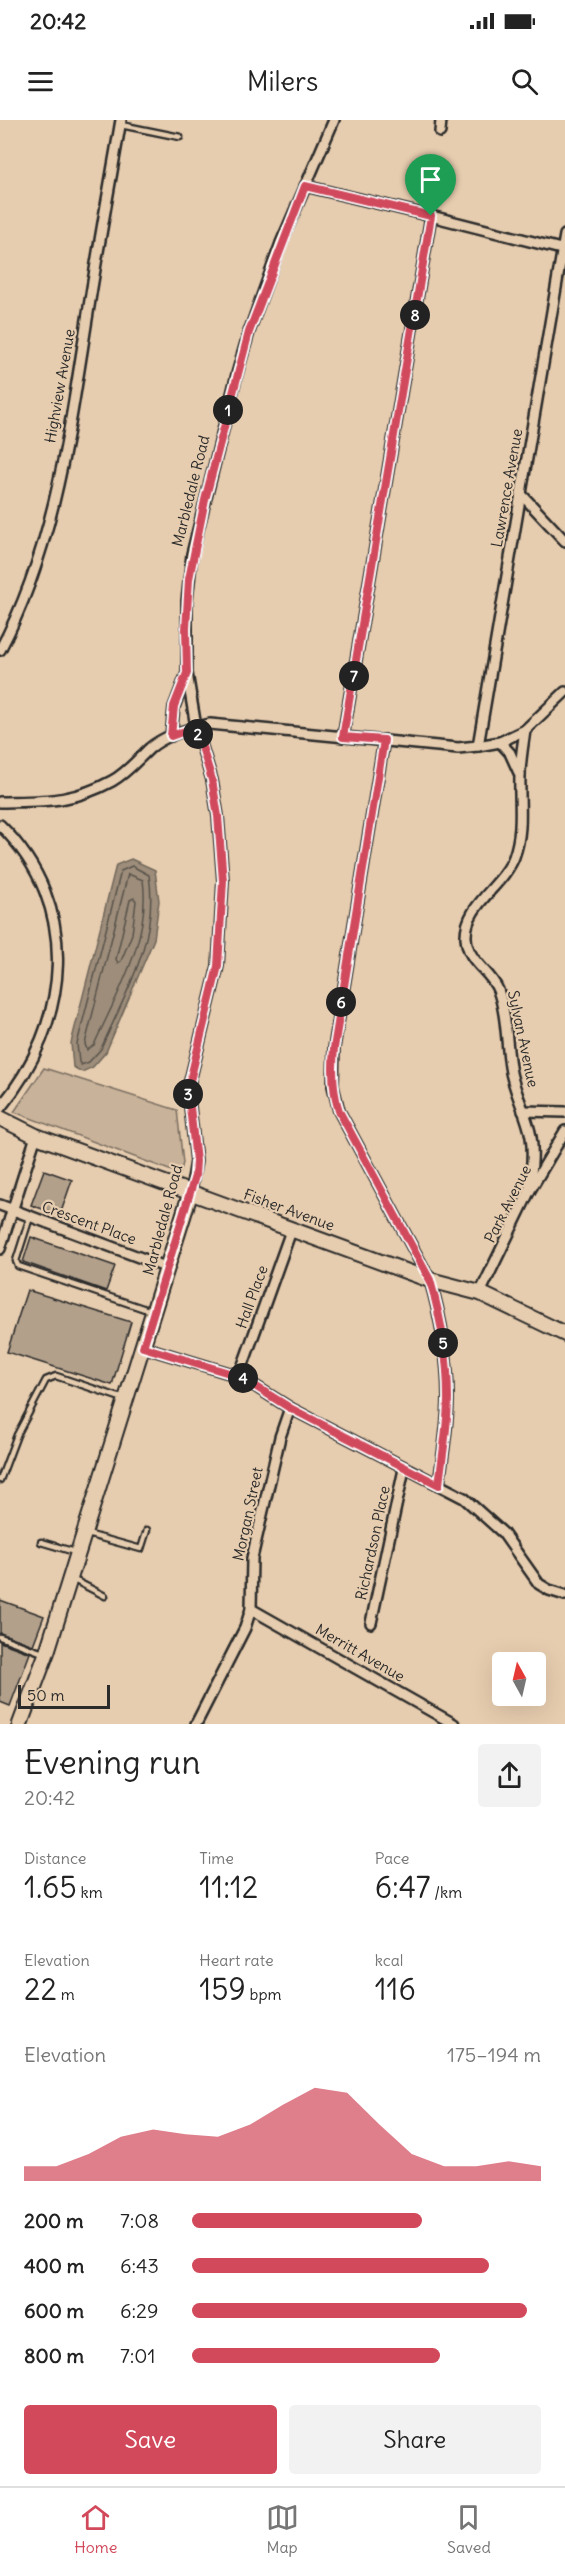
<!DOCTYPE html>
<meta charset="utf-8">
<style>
:root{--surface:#fff;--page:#f2f2f2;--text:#222;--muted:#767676;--line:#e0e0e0;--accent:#d1495b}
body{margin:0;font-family:Delius,sans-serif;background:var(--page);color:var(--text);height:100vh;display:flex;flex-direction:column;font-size:22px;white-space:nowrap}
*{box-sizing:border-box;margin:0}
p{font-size:20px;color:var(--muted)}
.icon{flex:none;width:33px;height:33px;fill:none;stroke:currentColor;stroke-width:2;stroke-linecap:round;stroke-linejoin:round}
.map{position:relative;height:1604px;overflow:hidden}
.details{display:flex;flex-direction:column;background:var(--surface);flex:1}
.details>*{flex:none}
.needle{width:39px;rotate:352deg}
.fabs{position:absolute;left:492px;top:1532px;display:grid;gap:12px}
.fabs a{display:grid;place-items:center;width:54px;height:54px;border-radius:6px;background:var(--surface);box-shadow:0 6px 24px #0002;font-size:30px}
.scale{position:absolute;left:18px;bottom:15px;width:92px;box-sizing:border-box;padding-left:6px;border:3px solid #2b2b2b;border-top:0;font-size:16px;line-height:21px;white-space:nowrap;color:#2b2b2b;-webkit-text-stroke:4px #e7cdaf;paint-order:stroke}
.pin{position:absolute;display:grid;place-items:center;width:51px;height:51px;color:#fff;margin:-62px -26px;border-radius:50% 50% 50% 0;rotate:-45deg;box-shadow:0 0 6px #0007}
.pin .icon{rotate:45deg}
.km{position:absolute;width:30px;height:30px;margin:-15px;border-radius:50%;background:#222;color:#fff;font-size:16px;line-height:30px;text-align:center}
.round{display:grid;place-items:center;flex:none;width:63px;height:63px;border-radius:6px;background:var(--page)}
.summary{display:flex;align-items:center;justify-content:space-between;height:102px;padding:0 24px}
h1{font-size:33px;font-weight:600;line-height:45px}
.figures{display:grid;grid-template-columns:repeat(3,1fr);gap:9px;height:102px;padding:6px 24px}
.figures div{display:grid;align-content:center}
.figures b{font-size:30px;font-weight:600}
.figures small{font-size:16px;font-weight:400}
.figures p{font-size:16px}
.chart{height:168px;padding:12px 24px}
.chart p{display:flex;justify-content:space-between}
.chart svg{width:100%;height:108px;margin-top:6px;fill:var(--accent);opacity:.7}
.action{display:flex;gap:12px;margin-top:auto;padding:12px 24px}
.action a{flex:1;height:69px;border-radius:6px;background:var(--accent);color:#fff;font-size:24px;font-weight:600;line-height:69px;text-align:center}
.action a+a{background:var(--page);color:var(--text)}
ul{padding:0 24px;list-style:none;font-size:20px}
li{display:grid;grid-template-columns:96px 72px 1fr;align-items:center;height:45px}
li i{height:15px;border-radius:8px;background:var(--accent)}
.status{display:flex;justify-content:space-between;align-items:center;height:42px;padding:0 30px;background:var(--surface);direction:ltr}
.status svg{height:16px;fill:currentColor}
header{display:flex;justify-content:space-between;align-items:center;height:78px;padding:0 24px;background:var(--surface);font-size:27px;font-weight:600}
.tab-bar{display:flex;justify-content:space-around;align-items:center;height:84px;border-top:2px solid var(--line);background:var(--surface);font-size:16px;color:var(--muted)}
.tab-bar a{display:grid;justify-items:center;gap:3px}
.tab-bar .active{color:var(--accent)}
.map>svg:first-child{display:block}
.green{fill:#c8b299;stroke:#7a6e62;stroke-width:1.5}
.water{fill:#9d8d7a;stroke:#6f665a;stroke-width:1.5}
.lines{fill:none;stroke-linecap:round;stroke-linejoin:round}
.shore{stroke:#59524b;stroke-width:1.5}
.building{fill:#b2a08b;stroke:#2b2b2b;stroke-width:1.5}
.lane-casing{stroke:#2b2b2b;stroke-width:9}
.street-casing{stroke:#2b2b2b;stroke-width:14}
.secondary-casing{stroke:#2b2b2b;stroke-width:18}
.lane{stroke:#e7cdaf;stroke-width:4.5}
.street{stroke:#e7cdaf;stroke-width:9}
.secondary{stroke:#e7cdaf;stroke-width:14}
.route-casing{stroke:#fff;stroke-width:12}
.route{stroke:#d1495b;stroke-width:8}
.labels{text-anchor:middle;stroke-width:4.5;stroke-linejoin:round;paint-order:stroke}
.street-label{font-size:15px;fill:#2b2b2b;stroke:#e7cdaf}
</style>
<div class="status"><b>20:42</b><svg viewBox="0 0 49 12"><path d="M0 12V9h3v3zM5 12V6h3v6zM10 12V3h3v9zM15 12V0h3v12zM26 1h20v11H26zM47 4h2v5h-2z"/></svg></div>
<header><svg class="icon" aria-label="menu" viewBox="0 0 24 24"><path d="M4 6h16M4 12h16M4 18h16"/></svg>Milers<svg class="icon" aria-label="search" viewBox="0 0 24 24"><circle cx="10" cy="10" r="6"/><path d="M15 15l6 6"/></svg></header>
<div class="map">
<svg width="565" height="1604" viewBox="0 0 565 1604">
<rect width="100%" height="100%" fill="#e7cdaf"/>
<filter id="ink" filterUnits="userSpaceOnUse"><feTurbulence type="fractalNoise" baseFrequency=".0167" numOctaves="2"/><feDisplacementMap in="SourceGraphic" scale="12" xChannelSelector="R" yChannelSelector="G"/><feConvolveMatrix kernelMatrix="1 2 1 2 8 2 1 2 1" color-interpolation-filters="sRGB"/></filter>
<g filter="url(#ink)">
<!-- green -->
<polygon class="green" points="44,948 177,990 183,1043 180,1054 14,992"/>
<!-- water -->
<polygon class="water" points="131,739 155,750 159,781 154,819 106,932 93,947 82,952 73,947 71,923 116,745"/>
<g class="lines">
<!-- shore -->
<g class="shore">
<path d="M132,746L149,755C159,819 126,872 101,929L89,942L81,945L79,942L77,924L121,751Z"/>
<path d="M128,754L143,760C151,819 117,873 94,925L87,930L85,924Z"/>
<polygon points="134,778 136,781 132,814 121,841 118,843 116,839 130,780"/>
</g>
</g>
<!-- building -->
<g class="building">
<polygon points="44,1050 72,1060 60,1095 31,1085"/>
<polygon points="31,1117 115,1146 106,1171 23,1142"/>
<polygon points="27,1170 131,1202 112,1265 7,1232"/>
<polygon points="0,1480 44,1496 33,1525 0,1513"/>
<polygon points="0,1522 30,1533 10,1586 0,1582"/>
</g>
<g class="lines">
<!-- lane casing -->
<g class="lane-casing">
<g id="lane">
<polyline points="121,5 180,17"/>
<polyline points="30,1097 16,1141 18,1146 151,1191"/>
<polyline points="0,1360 17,1315 46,1260 56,1256 124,1279"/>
<polyline points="87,1414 141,1429 147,1410"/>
<polyline points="41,1422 75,1432"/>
<polyline points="72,1459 105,1476"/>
<polyline points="0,1517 43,1533"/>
</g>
</g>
<!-- street casing -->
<g class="street-casing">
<g id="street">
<polyline points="440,12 441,0"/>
<polyline points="305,66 431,96 565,130"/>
<polyline points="522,375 565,421"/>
<path d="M0,530C55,428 70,305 88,193C98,128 110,64 121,0"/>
<polyline points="187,553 196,607 212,660 218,696 223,761 218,846 188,969 196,1041 191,1071"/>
<path d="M525,610C523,625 520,641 520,656C519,684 524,709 514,737C503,766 465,785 466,817C467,842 490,850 498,870C507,895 506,921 510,947C513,971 527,993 531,1017C534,1035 531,1053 529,1072"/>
<polyline points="171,616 174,587 187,553 187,481 192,434 237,254 249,212 281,123 334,0"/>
<polyline points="343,617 431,96"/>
<path d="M384,620L334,928L333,966L339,991L430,1160C441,1198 448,1238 448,1278C448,1307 442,1337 439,1365"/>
<polyline points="500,622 510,633 520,655"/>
<polyline points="478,626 565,115"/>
<path d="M0,682C43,681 72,683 112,661C127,653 138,639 150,628C165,615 191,608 210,604L458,628L478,626L500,622L525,610L565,572"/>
<path d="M0,705C83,786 70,904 0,988"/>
<polyline points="523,991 565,992"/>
<polyline points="0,1085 168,1148"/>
<polyline points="0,1129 36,1016"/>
<polyline points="480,1173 529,1072 565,1011"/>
<polyline points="143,1227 239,1256 290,1288 464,1378 503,1413 539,1464 549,1470 565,1475"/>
<polyline points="239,1256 292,1108"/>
<polyline points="251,1489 454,1604"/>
<polyline points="371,1503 404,1349"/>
<polyline points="196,1604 245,1508 251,1489 252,1438 280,1317 290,1288"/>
</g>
</g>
<!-- secondary casing -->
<g class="secondary-casing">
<g id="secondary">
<polyline points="0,998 36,1016 430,1160 480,1173 565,1214"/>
<polyline points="20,1604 47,1532 191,1071"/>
</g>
</g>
<!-- lane -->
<use href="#lane" class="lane"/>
<!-- street -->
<use href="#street" class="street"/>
<!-- secondary -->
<use href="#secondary" class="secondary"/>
</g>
</g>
<g class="lines" filter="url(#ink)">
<!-- route casing -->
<g class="route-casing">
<path id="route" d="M305,66L431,96L343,617L384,620L334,928C332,950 332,970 339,991L430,1160C441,1198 448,1238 448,1278C448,1306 442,1337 439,1365L290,1288L239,1256L143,1227L195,1056L196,1041L188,969L218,846L223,761L218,696L212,660L196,607L171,616L174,586L187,553L186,509L189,459L205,380L249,212Z"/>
</g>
<!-- route -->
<use href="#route" class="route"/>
</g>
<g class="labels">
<!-- street labels -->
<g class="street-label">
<text transform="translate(60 266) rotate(-80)" y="5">Highview Avenue</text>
<text transform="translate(507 368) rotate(-80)" y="5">Lawrence Avenue</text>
<text transform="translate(191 371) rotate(-76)" y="5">Marbledale Road</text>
<text transform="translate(523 919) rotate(78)" y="5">Sylvan Avenue</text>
<text transform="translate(508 1084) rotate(-63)" y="5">Park Avenue</text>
<text transform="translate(289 1090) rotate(20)" y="5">Fisher Avenue</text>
<text transform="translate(163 1100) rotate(-75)" y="5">Marbledale Road</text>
<text transform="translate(89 1103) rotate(20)" y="5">Crescent Place</text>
<text transform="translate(252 1177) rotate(-70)" y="5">Hall Place</text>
<text transform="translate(248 1394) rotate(-78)" y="5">Morgan Street</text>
<text transform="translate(373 1423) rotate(-78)" y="5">Richardson Place</text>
<text transform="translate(360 1533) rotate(30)" y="5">Merritt Avenue</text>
</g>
</g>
</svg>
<div class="fabs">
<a><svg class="needle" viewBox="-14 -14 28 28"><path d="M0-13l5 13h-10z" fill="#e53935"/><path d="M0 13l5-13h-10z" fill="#767676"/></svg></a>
</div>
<div class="scale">50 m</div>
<div class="pin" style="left:431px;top:96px;background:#1e9e55"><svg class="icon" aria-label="arrive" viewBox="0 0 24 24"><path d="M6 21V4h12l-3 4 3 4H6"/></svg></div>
<b class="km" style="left:228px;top:290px">1</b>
<b class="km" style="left:198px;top:614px">2</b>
<b class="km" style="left:188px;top:974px">3</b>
<b class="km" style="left:243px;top:1258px">4</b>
<b class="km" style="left:443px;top:1223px">5</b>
<b class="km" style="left:341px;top:882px">6</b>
<b class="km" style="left:354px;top:556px">7</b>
<b class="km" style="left:415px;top:195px">8</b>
</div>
<section class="details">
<div class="summary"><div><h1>Evening run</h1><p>20:42</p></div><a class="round"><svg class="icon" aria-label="share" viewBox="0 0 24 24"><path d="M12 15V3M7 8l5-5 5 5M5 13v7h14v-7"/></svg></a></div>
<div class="figures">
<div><p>Distance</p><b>1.65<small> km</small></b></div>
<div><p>Time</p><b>11:12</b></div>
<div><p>Pace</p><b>6:47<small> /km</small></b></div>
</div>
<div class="figures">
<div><p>Elevation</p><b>22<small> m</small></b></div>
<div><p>Heart rate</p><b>159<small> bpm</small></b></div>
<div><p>kcal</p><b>116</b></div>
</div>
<div class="chart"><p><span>Elevation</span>175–194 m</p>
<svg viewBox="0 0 160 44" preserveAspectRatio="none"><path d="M0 44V38L10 38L20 33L30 26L40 23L50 25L60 26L70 21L80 13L90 6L100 8L110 21L120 33L130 38L140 38L150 36L160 38V44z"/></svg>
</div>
<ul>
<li><b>200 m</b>7:08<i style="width:66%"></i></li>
<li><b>400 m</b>6:43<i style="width:85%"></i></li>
<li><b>600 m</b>6:29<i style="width:96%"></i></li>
<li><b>800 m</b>7:01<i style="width:71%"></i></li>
</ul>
<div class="action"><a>Save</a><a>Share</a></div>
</section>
<nav class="tab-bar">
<a class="active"><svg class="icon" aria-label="home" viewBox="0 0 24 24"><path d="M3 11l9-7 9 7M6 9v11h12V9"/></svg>Home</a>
<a><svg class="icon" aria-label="map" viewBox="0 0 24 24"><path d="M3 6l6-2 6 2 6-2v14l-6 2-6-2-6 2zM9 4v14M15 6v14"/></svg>Map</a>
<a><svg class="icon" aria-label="saved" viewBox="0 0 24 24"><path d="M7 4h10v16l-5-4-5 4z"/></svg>Saved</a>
</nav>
